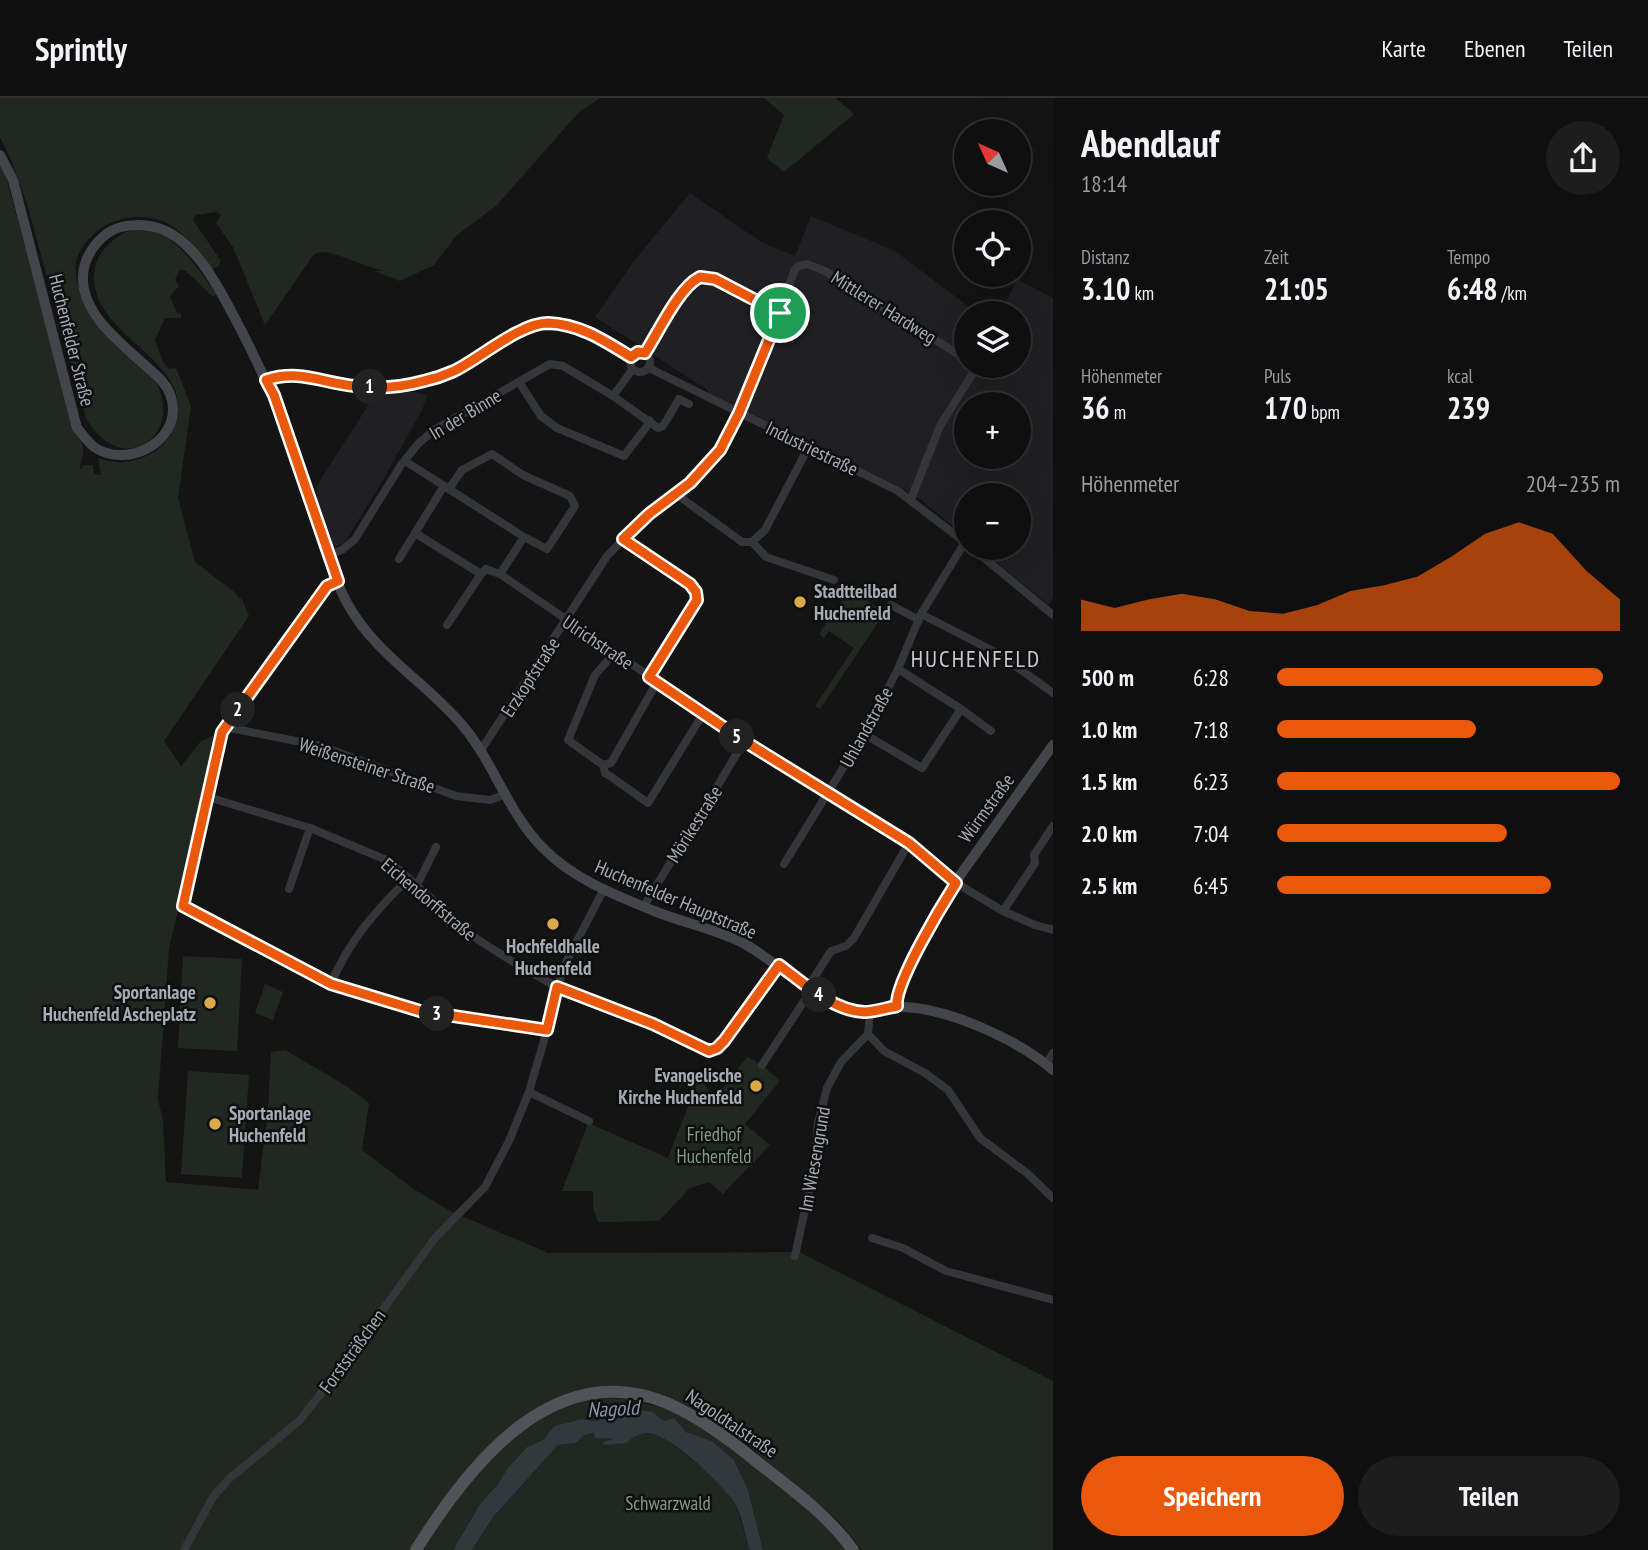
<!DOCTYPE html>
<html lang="de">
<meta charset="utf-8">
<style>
:root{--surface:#0f0f10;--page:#1d1d1e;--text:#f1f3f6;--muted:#9b9c9f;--line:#2f2f30;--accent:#ea580c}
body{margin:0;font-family:"PT Sans Narrow",sans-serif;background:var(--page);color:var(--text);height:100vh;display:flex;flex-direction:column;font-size:26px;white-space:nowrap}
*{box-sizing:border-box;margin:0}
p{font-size:23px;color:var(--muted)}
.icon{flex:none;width:38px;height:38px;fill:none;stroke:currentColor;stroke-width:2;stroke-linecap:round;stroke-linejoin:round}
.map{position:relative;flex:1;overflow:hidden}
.side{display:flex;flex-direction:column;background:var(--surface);width:595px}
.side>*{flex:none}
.needle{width:46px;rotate:315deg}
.tools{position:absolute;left:954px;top:21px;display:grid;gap:14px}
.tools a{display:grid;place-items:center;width:77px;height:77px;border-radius:50%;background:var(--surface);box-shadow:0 7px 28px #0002,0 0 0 2px var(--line);font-size:35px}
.pin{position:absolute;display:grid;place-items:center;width:60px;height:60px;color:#fff;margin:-30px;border:4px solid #fff;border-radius:50%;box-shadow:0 2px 7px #0007}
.km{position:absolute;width:35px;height:35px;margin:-18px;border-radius:50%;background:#222;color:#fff;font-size:19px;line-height:35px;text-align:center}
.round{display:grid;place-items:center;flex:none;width:74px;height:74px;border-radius:37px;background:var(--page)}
.headline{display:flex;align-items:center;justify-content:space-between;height:119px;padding:0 28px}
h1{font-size:38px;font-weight:700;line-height:52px}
.metrics{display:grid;grid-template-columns:repeat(3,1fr);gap:10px;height:119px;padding:7px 28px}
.metrics div{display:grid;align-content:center}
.metrics b{font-size:30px;font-weight:700}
.metrics small{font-size:19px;font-weight:400}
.metrics p{font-size:19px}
.chart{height:196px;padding:14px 28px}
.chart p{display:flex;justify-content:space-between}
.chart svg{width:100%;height:126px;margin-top:7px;fill:var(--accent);opacity:.7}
.button{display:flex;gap:14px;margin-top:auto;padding:14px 28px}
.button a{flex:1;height:80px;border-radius:42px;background:var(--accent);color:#fff;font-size:28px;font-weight:700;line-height:80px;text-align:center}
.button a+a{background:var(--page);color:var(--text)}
ul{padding:0 28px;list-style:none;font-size:23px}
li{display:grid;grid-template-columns:112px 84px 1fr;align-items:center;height:52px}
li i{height:18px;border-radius:9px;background:var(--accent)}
header{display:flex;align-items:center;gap:42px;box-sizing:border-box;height:98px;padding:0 35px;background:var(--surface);border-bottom:2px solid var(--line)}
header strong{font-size:33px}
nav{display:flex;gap:38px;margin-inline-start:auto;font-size:24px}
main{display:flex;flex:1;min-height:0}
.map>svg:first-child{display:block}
.built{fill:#202022;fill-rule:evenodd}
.green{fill:#212822}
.water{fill:#31383e}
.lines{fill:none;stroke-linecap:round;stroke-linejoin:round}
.street{stroke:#35363a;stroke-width:8}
.secondary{stroke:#44454a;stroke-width:10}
.primary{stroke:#525359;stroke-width:12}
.route-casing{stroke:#fff;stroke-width:14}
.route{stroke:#ea580c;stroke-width:9}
.poi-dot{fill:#daaa47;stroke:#0f0f10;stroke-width:2.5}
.labels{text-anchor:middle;stroke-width:5;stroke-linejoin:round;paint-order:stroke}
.street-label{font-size:19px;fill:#a7abb4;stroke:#0f0f10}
.poi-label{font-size:19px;font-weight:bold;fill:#a7abb4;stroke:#0f0f10;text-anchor:start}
.park-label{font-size:19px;fill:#819d83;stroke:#0f0f10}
.water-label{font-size:21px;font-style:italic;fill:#8298ab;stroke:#0f0f10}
.quarter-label{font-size:23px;letter-spacing:2px;fill:#c8cad1;stroke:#0f0f10}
</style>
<header>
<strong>Sprintly</strong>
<nav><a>Karte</a><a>Ebenen</a><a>Teilen</a></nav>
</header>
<main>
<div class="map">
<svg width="1053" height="1452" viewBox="0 0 1053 1452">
<rect width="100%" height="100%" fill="#141415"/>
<!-- built -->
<g class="built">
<path d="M690,95L761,144L795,158L811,118L895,153L977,215H966V268H1018V215H1001L1017,181L1053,200V499L1049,507L979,450H1018V397H966V439L920,401L905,392L720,304L703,289L595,219L634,163ZM966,306H1018V359H966Z"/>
<polygon points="414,294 427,297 423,310 379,389 345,444 331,451 317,401 316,389 376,295"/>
</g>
<!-- green -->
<g class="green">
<path d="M0,0H600L579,14L497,107L456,138L434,167L400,183L374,173H385C366,171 330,148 314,156L265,227L233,149L216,125L221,116L216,114L195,117L193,122L221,163L219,168L212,171C199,155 186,135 167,125C133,109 91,125 77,160C73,172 79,197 84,208C99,239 134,260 157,286C183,340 121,381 86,320L27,106L12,64L0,39Z"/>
<polygon points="764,0 835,0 854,16 784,74 767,60 784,17"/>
<path d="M0,68L6,79L76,336C89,353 81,354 80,372L84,367H93L94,376L101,377L98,360C114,366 128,366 144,359C159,353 171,341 176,325C194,266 105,243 95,189C92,172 96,158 109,146C154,102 192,162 216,196L213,199L186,173L180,171L175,182L179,188L170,198L177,215L181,216V220H165L155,242L163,264L169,271L176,270L191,308L178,400L195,464L233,493L243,503L249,518L164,643L181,668L201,643L218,635L216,647H212L211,654L214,655L169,851L158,1001L163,1023L166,1084L258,1092L268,1014L271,954L285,952L348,989L369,1005L362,1052L415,1092L450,1113L548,1155L799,1154L1053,1283V1452H862L838,1423L751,1350L714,1323L673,1301L636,1292H612L521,1322L414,1452H0Z"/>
<polygon points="850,491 885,514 820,611 815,608 854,550 829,533 824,540 819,536"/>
<polygon points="183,858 242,861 237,953 178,950"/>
<polygon points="265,886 283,894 273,922 255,915"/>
<polygon points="747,959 761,966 780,983 745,1026 770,1047 723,1096 709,1084 690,1090 659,1123 598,1124 593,1110 593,1093 562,1093 588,1025 668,1060 700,978 714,1001"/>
<polygon points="188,973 249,977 242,1080 181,1076"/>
<path d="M606,1300L627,1301L672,1312L720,1341L819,1419L849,1452H763L748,1392L734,1362L712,1343L686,1334L674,1320L664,1323L653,1314H611L597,1323L580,1321L554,1328L543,1342L527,1349L507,1371L498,1386L480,1406L453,1452H424C463,1385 521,1305 606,1300Z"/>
<polygon points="595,1335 595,1340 615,1341 640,1335 660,1337 703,1370 722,1389 736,1408 750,1452 472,1452 494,1418 558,1347 576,1345 584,1336"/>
</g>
<!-- water -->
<path class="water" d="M634,1311L653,1314L664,1323L674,1320L686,1334L712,1343L734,1362L748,1392L763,1452H750C745,1438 743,1423 737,1410C728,1390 681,1349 661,1339C649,1332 635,1335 627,1345L604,1347L603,1344L613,1341L595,1340L594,1335L584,1337L576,1345L558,1347L494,1418L472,1452H453L480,1406L498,1386L507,1371L527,1349L543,1342L554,1328L581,1321L597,1323L611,1314Z"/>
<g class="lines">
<!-- street -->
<g class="street">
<circle cx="640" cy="264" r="10"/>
<path d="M645,255C655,240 683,183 699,179C715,175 764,207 780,215"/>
<polyline points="649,270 898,393 966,445"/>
<path d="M266,282C299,271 322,285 355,288C377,291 402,289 424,283C433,281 445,277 454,273C479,260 520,225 548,225C580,226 605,243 631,259"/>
<polyline points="519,284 541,318 557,330 624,358 647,328 649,322"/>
<polyline points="613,298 658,330 663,328 679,301 689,306"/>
<polyline points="405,363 524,439 500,476 744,643 909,745 956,785 1003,813 1035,827 1053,832"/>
<polyline points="449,391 462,372 492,356 523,377 570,398 575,408 547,451 524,439"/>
<polyline points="676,396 742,444 752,444 765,432 808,350"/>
<polyline points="911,401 940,328 973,275 970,268"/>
<polyline points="415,435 481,476 447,527"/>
<polyline points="623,441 690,487 696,494 697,502 649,578"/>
<polyline points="752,444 766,459 834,482"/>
<polyline points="972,450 1053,517"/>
<polyline points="327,457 342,452 355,441 401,367 418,346 434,332 550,266 563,268 613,298 632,272"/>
<polyline points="399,461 444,388"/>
<polyline points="481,476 486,471 500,476"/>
<polyline points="338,483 327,488 222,634 183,808 331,886 420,913 547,932"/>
<polyline points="891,507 919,522"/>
<polyline points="921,516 999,556 1053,595"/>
<polyline points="615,554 595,577 568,642 603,667 605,675 610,678 648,705 703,616"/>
<polyline points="898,571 961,611 991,633"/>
<polyline points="225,629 321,648 456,698 490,702 506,696"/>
<polyline points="864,636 922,670 961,611"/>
<polyline points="481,652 607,458 649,416 690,385 720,352 739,315 780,215 794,173 798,168 807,166 825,173 966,261"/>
<polyline points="603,667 611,665 657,584"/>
<polyline points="208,699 310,730 389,763 477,841 513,864 557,889 653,926 709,953 717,950 724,943 779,867"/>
<polyline points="784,766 864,636 898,571 921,516 965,444"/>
<polyline points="417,787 436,749"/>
<polyline points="289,791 310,730"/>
<path d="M644,808C677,753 712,699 744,643"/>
<polyline points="1003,813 1035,765 1034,757 1053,728"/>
<path d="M331,886C348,844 376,812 409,780"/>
<polyline points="808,889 831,853 846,848 854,840 909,745"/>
<polyline points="870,913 868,936 884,953 925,975 948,992 980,1040 1028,1076 1053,1100"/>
<polyline points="1046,966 1053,955"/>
<polyline points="762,967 812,891"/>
<polyline points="589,1023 529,994 547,932 557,889 567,862 604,791"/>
<polyline points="872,1140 903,1150 946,1173 1053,1202"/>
<polyline points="795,1158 813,1074 818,1025 827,990 841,964 868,936"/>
<polyline points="184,1452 213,1399 229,1381 299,1323 334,1279 435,1140 485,1089 509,1043 529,994"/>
</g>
<!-- secondary -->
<g class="secondary">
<path d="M0,57L13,82L77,330C82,336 88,344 94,349C129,373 187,340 170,296C166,285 157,278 148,270C120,244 72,210 85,166C89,153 99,140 111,133C125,125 146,126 161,131C198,144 223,198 240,230C263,274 282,318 297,365C313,411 324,459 346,503C373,555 426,584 463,628C494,665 508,715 543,750C573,781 615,797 654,813C684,825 715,831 743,845C780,865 812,902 853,913C870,917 887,908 904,909C950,911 1018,942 1053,972"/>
<polyline points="897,909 898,894 940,810 961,776 1053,647"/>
</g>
<!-- primary -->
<path class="primary" d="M416,1452C468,1368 553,1258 667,1305C699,1319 729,1341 756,1363C789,1389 828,1417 853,1452"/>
</g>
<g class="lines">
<!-- route casing -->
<g class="route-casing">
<path id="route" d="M700,179L715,181L780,215L739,315L720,352L690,385L649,416L623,441L690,486L696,494L697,502L649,579L744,643L909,745L956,785C942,807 894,886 897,908C886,910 875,914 864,914C833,913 802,884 779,867L724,943L717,950L709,953L653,926L557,889L547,932L420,913L331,886L183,808L222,634L327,488L338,483L274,297L266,282C300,271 322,285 355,288C377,291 402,289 424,283C433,281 445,277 454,273C479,261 520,225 548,225C580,226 605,243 631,259L638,254L645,255C658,235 679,189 700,179Z"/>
</g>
<!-- route -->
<use href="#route" class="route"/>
</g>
<!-- markers -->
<g class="poi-dot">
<circle cx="800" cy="504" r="7"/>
<circle cx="553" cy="826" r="7"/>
<circle cx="210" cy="905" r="7"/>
<circle cx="756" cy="988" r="7"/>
<circle cx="215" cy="1026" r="7"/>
</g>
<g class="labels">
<!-- street labels -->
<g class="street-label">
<text transform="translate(884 209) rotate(32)" y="7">Mittlerer Hardweg</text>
<text transform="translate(72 242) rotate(76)" y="7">Huchenfelder Straße</text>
<text transform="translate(465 316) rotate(-31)" y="7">In der Binne</text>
<text transform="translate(812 350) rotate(26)" y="7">Industriestraße</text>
<text transform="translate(598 544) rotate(34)" y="7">Ulrichstraße</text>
<text transform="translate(530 579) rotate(-57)" y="7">Erzkopfstraße</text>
<text transform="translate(866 629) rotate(-61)" y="7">Uhlandstraße</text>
<text transform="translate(367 667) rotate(18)" y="7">Weißensteiner Straße</text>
<text transform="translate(986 710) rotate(-54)" y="7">Würmstraße</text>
<text transform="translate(694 726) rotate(-58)" y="7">Mörikestraße</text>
<text transform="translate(429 801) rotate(40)" y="7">Eichendorffstraße</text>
<text transform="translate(676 801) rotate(23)" y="7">Huchenfelder Hauptstraße</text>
<text transform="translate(814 1061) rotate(-80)" y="7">Im Wiesengrund</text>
<text transform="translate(352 1253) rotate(-54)" y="7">Forststräßchen</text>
<text transform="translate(732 1325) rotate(34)" y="7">Nagoldtalstraße</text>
</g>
<!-- poi labels -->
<g class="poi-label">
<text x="814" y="500">Stadtteilbad<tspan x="814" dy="22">Huchenfeld</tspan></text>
<text x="553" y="855" text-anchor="middle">Hochfeldhalle<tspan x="553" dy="22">Huchenfeld</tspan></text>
<text x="196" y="901" text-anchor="end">Sportanlage<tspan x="196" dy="22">Huchenfeld Ascheplatz</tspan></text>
<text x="742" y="984" text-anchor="end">Evangelische<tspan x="742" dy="22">Kirche Huchenfeld</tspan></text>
<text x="229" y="1022">Sportanlage<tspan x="229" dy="22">Huchenfeld</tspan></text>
</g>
<!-- park labels -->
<g class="park-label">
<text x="714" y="1043">Friedhof<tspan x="714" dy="22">Huchenfeld</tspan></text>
<text x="668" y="1412">Schwarzwald</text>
</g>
<!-- water labels -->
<g class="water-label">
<text transform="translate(613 1311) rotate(-3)" y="7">Nagold</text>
</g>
<!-- quarter labels -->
<g class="quarter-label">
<text x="976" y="569">HUCHENFELD</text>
</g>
</g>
</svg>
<div class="tools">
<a><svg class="needle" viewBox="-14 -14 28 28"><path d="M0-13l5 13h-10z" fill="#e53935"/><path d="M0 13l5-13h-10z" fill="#9b9c9f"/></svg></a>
<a><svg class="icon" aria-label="locate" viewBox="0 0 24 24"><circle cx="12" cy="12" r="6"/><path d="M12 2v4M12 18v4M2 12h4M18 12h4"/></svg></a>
<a><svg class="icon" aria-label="layers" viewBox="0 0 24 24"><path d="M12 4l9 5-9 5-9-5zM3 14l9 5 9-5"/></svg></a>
<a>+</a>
<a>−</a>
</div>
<div class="pin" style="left:780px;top:215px;background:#1e9e55"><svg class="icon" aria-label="arrive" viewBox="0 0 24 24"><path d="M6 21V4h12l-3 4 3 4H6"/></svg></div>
<b class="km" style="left:370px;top:289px">1</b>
<b class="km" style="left:238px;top:612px">2</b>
<b class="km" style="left:437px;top:916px">3</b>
<b class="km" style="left:819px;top:897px">4</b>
<b class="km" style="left:737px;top:639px">5</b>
</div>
<section class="side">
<div class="headline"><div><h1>Abendlauf</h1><p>18:14</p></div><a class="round"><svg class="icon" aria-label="share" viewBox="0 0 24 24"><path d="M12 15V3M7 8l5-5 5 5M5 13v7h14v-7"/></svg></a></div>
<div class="metrics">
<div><p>Distanz</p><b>3.10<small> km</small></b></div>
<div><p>Zeit</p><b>21:05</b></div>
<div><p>Tempo</p><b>6:48<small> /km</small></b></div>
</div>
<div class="metrics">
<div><p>Höhenmeter</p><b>36<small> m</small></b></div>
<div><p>Puls</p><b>170<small> bpm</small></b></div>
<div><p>kcal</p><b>239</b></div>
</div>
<div class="chart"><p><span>Höhenmeter</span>204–235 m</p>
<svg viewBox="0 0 160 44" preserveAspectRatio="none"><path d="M0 44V33L10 36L20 33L30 31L40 33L50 37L60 38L70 35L80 30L90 28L100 25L110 18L120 10L130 6L140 10L150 23L160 33V44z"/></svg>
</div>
<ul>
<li><b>500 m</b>6:28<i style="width:95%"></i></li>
<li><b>1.0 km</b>7:18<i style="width:58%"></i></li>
<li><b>1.5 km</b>6:23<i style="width:100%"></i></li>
<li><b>2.0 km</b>7:04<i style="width:67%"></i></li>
<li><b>2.5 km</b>6:45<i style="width:80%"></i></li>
</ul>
<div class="button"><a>Speichern</a><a>Teilen</a></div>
</section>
</main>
